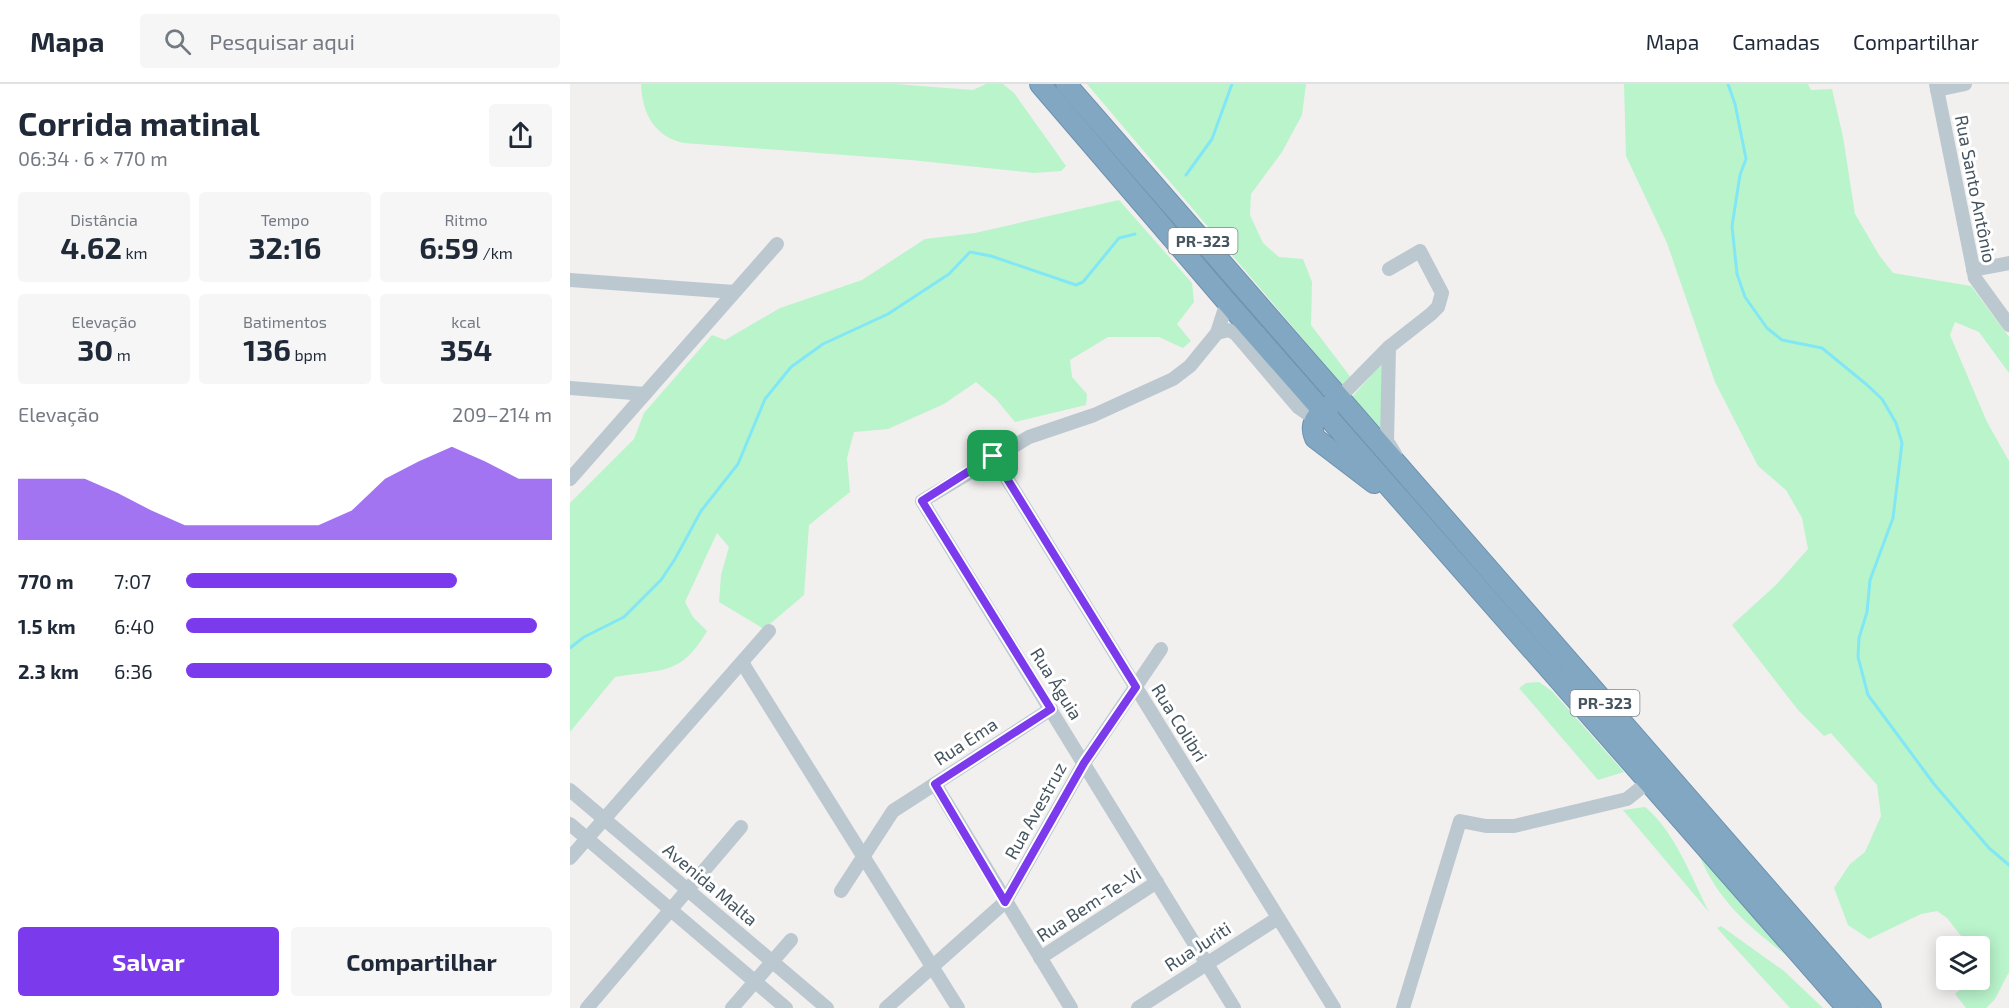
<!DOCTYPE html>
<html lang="pt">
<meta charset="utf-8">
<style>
:root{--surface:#fff;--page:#f6f6f7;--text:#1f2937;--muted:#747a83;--line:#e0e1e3;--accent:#7c3aed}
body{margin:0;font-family:"Exo 2",sans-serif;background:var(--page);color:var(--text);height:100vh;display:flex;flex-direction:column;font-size:22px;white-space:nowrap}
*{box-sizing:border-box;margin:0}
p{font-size:20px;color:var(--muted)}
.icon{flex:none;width:33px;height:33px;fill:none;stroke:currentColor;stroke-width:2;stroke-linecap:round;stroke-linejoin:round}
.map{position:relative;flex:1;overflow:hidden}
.sheet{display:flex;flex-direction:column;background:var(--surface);width:570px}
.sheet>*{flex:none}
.controls{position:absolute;left:1366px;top:852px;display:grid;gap:12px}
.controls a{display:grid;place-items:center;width:54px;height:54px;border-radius:6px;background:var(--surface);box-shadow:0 3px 15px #0003;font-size:30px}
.pin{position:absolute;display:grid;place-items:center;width:51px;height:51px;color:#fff;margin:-26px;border-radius:12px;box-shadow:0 3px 9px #0006}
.round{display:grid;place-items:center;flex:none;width:63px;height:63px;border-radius:6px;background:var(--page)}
.overview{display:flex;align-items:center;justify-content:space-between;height:102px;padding:0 18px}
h1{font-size:33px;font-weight:700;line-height:45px}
.metrics{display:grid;grid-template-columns:repeat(3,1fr);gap:9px;height:102px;padding:6px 18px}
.metrics div{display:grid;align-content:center;border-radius:6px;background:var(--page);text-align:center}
.metrics b{font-size:30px;font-weight:700}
.metrics small{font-size:16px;font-weight:400}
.metrics p{font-size:16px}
.chart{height:168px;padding:12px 18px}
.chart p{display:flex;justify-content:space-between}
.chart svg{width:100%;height:108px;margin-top:6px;fill:var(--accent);opacity:.7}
.action{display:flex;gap:12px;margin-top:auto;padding:12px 18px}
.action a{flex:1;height:69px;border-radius:6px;background:var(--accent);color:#fff;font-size:24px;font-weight:700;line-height:69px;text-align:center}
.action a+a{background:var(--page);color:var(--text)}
ul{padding:0 18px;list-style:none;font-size:20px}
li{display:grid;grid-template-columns:96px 72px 1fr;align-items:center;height:45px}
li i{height:15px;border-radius:8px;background:var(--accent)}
header{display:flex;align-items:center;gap:36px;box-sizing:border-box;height:84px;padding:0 30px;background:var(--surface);border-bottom:2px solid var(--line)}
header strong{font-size:28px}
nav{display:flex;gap:33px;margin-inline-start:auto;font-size:21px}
.search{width:420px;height:54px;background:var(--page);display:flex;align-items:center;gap:15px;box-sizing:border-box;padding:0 21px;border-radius:6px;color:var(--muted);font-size:22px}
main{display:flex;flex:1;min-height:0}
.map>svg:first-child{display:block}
.green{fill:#b9f4cb}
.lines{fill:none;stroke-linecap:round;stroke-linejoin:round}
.stream{stroke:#82e7f5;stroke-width:3}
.highway-casing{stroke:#6d92af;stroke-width:22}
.minor{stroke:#bbc8d0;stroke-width:14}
.highway{stroke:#82a7c3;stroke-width:20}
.route-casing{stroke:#fff;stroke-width:12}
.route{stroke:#7c3aed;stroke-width:8}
.labels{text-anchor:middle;stroke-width:6;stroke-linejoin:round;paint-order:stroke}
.shield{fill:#fff;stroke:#7d888f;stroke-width:1.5}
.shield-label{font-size:16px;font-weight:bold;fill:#45555f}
.street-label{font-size:18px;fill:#45555f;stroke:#fff}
</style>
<header>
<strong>Mapa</strong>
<div class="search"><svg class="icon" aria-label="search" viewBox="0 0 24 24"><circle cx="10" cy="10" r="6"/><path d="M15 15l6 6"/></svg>Pesquisar aqui</div>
<nav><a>Mapa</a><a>Camadas</a><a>Compartilhar</a></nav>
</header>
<main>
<section class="sheet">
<div class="overview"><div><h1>Corrida matinal</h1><p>06:34 · 6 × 770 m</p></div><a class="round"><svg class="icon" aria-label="share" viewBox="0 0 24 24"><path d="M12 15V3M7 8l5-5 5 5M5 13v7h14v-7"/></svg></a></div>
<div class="metrics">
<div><p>Distância</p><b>4.62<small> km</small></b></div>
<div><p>Tempo</p><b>32:16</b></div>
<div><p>Ritmo</p><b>6:59<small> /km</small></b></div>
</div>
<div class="metrics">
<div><p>Elevação</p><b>30<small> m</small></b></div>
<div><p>Batimentos</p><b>136<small> bpm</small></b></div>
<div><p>kcal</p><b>354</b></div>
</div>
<div class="chart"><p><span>Elevação</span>209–214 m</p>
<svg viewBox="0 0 160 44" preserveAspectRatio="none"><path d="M0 44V19L10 19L20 19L30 25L40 32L50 38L60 38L70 38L80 38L90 38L100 32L110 19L120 12L130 6L140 12L150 19L160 19V44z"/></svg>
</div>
<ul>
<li><b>770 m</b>7:07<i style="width:74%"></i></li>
<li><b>1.5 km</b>6:40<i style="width:96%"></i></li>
<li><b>2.3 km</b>6:36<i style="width:100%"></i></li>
</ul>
<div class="action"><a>Salvar</a><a>Compartilhar</a></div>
</section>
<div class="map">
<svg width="1439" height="924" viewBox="0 0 1439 924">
<rect width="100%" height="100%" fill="#f2efef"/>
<!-- green -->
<g class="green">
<path d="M71,0H325L403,6L416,0H433L444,9L496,82L491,87L464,89L341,76L114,59C85,53 72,30 71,0Z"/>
<polygon points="476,0 491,0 757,312 754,314"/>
<polygon points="517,0 736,0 732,31 712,68 681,110 680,131 693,159 709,173 733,175 742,198 741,241 782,295 772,301"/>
<polygon points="1054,0 1238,0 1241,6 1262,5 1273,53 1285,130 1309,171 1323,189 1401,202 1439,253 1439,289 1409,248 1385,238 1380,251 1417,338 1439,377 1439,888 1425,915 1416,924 1396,924 1385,910 1398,899 1397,896 1410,896 1410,862 1399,862 1377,834 1367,827 1351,830 1299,855 1278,841 1264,804 1280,780 1295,768 1311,732 1307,701 1261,649 1254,652 1228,626 1162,541 1207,500 1238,465 1232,434 1216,406 1188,382 1145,298 1097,159 1056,72"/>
<path d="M549,116L622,199L624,218L607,240L621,257L613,264L589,253H538L500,276L502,293L517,310L516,321L445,338L426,315L406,298L374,320L318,345L284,348L277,374L280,408L239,441L234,511L194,545L149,518L151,491L159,463L147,449L115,518L123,533L137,547C111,592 92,585 45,593L0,648V419L64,355L74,329L142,251L155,256L210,224L292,196L355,155L405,149Z"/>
<polygon points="814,277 811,344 782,313"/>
<polygon points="969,598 982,607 1054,688 1028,696 949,604 956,599"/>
<path d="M1075,723C1106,749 1121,793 1139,828L1053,726Z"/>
<path d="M1129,771L1217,872C1178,842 1149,818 1129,771Z"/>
<polygon points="1151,842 1214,887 1253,924 1220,924 1147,844"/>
</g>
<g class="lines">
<!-- stream -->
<g class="stream">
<polyline points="1158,0 1165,20 1176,75 1170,91 1162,142 1167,190 1175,213 1197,244 1212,256 1252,264 1296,300 1312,315 1326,339 1332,359 1323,434 1300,496 1297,528 1289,554 1288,573 1298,611 1364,700 1419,764 1439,781"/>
<polyline points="616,91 642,55 662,0"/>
<polyline points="0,564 14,553 54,533 91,496 105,475 131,427 168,380 195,315 221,283 253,260 318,230 379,190 400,168 421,172 506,201 513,198 549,154 565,150"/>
</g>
<!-- highway casing -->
<g class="highway-casing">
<g id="highway">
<polyline points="470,0 657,218 1277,924"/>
<polyline points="496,0 1301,924"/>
<path d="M762,320C749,329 738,338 745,354L804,399"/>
</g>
</g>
<!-- minor -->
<g class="minor">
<polyline points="1366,0 1405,194 1439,241"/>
<polyline points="1367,6 1395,0"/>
<polyline points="1403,186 1439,179"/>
<polyline points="0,196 164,208"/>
<polyline points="647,249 657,218"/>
<polyline points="819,263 817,357 825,370"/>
<polyline points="0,304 75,310"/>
<polyline points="769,314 819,263 861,230 868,223 872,209 850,167 819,185"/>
<polyline points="423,372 764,924"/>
<polyline points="0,395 207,160"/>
<polyline points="173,580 388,924"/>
<polyline points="365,700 501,924"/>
<polyline points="0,706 257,924"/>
<polyline points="0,740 216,924"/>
<polyline points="0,774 199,547"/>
<polyline points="271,807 323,727 481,625"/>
<polyline points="470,874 587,798"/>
<polyline points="17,924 171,743"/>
<polyline points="162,924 221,856"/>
<polyline points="316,924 435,818 514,679 591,565"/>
<polyline points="568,924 708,834"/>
<polyline points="664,924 352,417 459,353 524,331 603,295 620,282 647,249 658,246 665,249 728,323 745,335"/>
<polyline points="833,924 890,737 916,742 944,742 1057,715 1077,699"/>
</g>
<!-- highway -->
<use href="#highway" class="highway"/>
</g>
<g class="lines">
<!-- route casing -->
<g class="route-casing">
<polygon id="route" points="423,372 566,603 514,679 435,818 365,700 481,625 352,417"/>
</g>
<!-- route -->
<use href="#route" class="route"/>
</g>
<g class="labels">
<!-- shield labels -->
<g class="shield">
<rect x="598.5" y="144" width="69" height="26" rx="4.5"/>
<rect x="1000.5" y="606" width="69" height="26" rx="4.5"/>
</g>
<g class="shield-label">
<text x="633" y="163">PR-323</text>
<text x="1035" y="625">PR-323</text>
</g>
<!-- street labels -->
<g class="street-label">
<text transform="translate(1405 105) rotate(79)" y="6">Rua Santo Antônio</text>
<text transform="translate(486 600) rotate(58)" y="6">Rua Águia</text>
<text transform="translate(609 639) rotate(58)" y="6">Rua Colibri</text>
<text transform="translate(396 658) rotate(-33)" y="6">Rua Ema</text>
<text transform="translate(466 727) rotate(-61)" y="6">Rua Avestruz</text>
<text transform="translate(140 801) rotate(40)" y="6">Avenida Malta</text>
<text transform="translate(519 821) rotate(-33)" y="6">Rua Bem-Te-Vi</text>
<text transform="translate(628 863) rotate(-33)" y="6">Rua Juriti</text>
</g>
</g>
</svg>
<div class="controls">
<a><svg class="icon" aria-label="layers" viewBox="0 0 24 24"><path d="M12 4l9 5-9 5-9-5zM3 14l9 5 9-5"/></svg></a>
</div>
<div class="pin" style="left:423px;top:372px;background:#1e9e55"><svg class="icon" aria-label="arrive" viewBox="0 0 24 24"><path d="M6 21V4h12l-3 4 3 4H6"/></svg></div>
</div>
</main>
